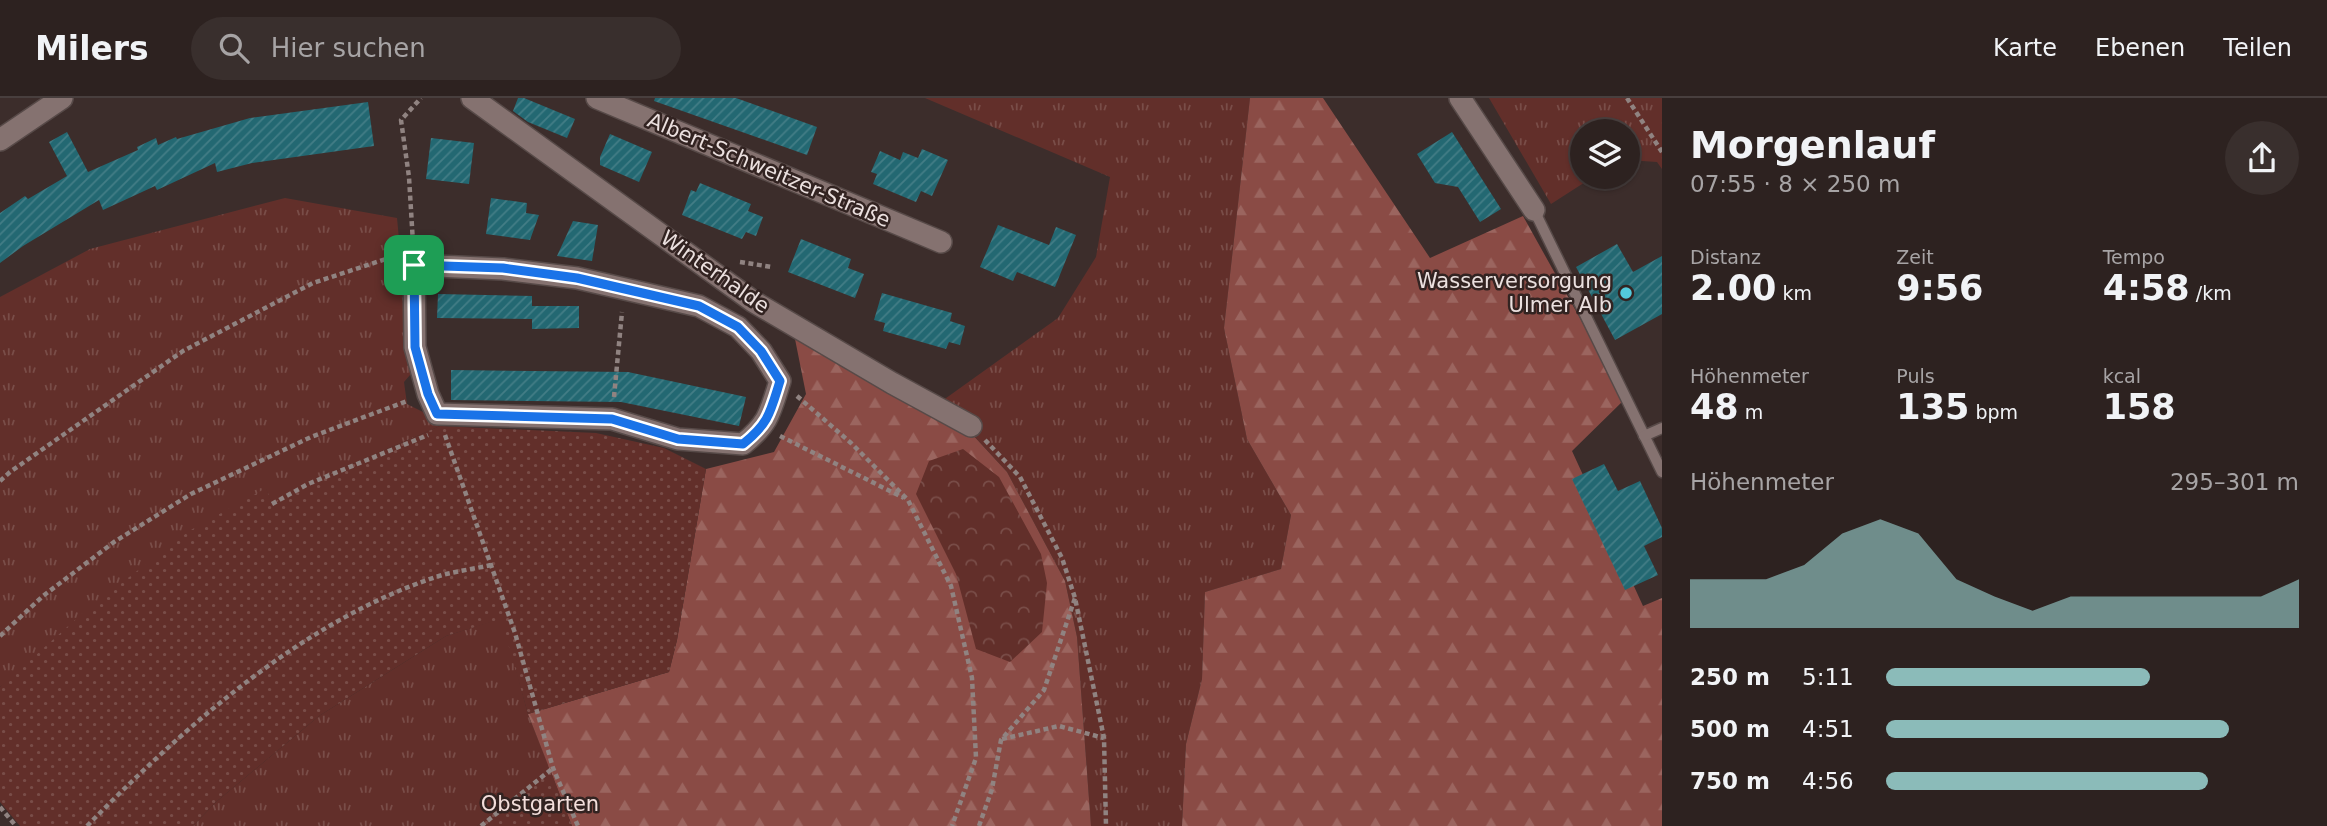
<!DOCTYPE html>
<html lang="de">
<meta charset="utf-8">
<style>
:root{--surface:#2d2220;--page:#392f2d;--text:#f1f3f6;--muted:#a7a4a5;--line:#483f3e;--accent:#8bbbb9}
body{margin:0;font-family:"DejaVu Sans",sans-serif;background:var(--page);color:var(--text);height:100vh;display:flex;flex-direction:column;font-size:26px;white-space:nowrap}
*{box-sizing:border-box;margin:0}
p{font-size:23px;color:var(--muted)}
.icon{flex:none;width:38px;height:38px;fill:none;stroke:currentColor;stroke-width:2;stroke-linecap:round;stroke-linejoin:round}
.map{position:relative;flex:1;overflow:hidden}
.details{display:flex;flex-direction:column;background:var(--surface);width:665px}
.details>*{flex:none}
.tools{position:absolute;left:1570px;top:21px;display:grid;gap:14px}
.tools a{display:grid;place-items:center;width:70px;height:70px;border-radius:50%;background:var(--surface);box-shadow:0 2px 5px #0004,0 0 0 2px var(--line);font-size:35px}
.pin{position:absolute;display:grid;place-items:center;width:60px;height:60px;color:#fff;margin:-30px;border-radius:14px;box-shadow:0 4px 10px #0006}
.round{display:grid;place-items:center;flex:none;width:74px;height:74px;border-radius:37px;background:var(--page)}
.headline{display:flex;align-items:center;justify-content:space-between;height:119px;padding:0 28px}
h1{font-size:38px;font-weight:800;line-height:52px}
.metrics{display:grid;grid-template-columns:repeat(3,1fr);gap:10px;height:119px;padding:7px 28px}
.metrics div{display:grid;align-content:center}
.metrics b{font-size:35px;font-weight:800}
.metrics small{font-size:19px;font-weight:400}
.metrics p{font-size:19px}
.chart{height:196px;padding:14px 28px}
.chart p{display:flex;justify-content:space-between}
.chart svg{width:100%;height:126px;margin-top:7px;fill:var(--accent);opacity:.7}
ul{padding:0 28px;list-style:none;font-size:23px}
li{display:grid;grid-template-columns:112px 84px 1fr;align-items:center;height:52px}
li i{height:18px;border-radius:9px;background:var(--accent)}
header{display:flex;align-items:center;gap:42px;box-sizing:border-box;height:98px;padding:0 35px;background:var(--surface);border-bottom:2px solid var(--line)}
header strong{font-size:33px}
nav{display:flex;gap:38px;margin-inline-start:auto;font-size:24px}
.search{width:490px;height:63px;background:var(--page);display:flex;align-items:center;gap:18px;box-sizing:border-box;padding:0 24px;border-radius:38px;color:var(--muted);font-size:26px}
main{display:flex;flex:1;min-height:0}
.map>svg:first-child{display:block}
.grass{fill:url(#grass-tufts)}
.forest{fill:url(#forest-firs)}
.park{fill:url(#park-crowns)}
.garden{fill:url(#garden-dots)}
.building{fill:url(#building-hatch)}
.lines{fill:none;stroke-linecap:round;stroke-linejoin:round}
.lane-casing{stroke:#574a48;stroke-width:13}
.street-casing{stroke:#574a48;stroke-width:24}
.path{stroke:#908381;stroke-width:4.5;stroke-dasharray:5 3.5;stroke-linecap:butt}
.lane{stroke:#857270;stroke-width:10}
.street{stroke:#857270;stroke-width:21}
.route-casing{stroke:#fff;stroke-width:14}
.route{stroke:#1a73e8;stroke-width:9}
.poi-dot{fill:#53cadc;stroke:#322321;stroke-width:2.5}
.labels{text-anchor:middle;stroke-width:5;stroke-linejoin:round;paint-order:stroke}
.street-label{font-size:21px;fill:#ebe0df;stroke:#322321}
.poi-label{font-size:21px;fill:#ebe0df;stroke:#322321;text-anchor:end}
.park-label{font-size:21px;fill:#f3dedb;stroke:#322321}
</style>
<header>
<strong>Milers</strong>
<div class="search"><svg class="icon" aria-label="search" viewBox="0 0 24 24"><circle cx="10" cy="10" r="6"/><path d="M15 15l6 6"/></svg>Hier suchen</div>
<nav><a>Karte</a><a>Ebenen</a><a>Teilen</a></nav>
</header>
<main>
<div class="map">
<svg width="1662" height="728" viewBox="0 0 1662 728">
<defs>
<pattern id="grass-tufts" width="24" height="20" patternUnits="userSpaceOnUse" patternTransform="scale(1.75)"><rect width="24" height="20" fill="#622f2a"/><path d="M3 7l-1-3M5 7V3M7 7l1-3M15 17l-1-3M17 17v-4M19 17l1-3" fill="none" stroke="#794d48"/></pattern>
<pattern id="forest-firs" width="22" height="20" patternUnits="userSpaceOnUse" patternTransform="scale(1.75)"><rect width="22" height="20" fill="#8a4b45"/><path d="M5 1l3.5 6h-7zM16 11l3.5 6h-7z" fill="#9b655f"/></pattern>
<pattern id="park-crowns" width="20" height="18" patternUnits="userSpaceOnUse" patternTransform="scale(1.75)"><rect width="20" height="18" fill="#622f2a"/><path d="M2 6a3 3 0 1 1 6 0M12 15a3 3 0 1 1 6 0" fill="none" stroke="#794d48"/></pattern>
<pattern id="garden-dots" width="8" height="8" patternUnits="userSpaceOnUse" patternTransform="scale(1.75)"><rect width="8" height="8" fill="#622f2a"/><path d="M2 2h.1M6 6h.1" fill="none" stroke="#794d48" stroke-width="1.8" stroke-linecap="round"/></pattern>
<pattern id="building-hatch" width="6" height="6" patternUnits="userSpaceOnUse" patternTransform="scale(1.75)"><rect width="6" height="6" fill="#236872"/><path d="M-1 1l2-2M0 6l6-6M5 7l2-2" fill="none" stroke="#437d86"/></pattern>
</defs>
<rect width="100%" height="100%" fill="#3c2d2b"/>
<!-- grass -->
<g class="grass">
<polygon points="925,0 1250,0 1224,230 1247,341 1291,417 1281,471 1205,494 1202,581 1186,646 1182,728 1091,728 1077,539 1065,483 1007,374 942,303 1058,220 1096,159 1110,79"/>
<polygon points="1489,0 1662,0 1662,71 1657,64 1628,62 1628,33 1582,33 1582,79 1593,79 1551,106"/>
<polygon points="285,100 397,120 410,259 416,270 404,284 407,306 427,316 440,328 311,384 272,406 266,391 0,589 0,199 90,151"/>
<polygon points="502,520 528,616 550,671 477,728 193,728 216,704 319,618 446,538"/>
</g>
<!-- forest -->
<g class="forest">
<polygon points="1250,0 1323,0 1430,160 1523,118 1625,301 1572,353 1643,508 1662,500 1662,728 1182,728 1186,646 1202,581 1205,494 1281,471 1291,417 1247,341 1224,230"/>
<polygon points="790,216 971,335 1007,374 1065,483 1077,539 1091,728 572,728 528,616 669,574 677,542 706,371 774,354 806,296"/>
</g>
<!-- park -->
<polygon class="park" points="963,351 999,379 1041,456 1047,485 1042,534 1010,564 976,551 956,476 916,396 929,363"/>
<!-- garden -->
<g class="garden">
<polygon points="440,328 596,335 664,350 706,371 677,542 669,574 528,616 501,521 446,538 319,618 216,704 193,728 20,728 0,704 0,589 85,513 189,433 266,390 272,405 311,384"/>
<polygon points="550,671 572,728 477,728"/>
</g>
<!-- building -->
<g class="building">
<polygon points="518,0 524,0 575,21 567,40 528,24 513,13"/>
<polygon points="655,0 736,0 817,29 807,57 654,3"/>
<polygon points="368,4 374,48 252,65 217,74 215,65 157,92 155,88 103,112 99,102 23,148 0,165 0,115 25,98 28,101 67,78 49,44 67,34 88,74 138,52 137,49 156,40 158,47 176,39 177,41 250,20"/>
<polygon points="1452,34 1501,111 1480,124 1458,89 1435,85 1417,56"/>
<polygon points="610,36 652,54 639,84 600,67 600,59"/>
<polygon points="431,40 474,45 469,86 426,81"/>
<polygon points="922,51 948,62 932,98 921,93 916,104 873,86 877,76 871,74 880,53 900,62 903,54 918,60"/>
<polygon points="700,85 751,106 748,113 763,119 756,138 746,134 742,141 682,117 691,92 696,94"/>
<polygon points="491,100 527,105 526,115 539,117 530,142 486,136"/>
<polygon points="573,123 598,127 592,163 557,158"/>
<polygon points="998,127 1049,147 1056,129 1076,137 1055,189 1017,174 1013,183 980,169"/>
<polygon points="801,141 851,161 848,170 864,176 855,200 788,174"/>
<polygon points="1617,146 1633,174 1662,158 1662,216 1615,242 1576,169"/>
<polygon points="882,195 952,215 950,223 965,228 960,247 949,244 946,251 883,233 885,225 874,222"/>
<polygon points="438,196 532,198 532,208 579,208 579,230 532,231 532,221 437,220"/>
<polygon points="451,272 628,274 746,299 739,328 621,304 451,302"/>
<polygon points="1604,366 1618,393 1640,383 1662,430 1662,439 1644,448 1658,477 1625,492 1572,381"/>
</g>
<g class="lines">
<!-- lane casing -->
<g class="lane-casing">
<g id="lane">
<polyline points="1534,112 1662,374"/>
<polyline points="1644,338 1662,330"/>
</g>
</g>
<!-- street casing -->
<g class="street-casing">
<g id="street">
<polyline points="472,0 754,204 892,285 971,328"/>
<polyline points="597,0 941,144"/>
<polyline points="1460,0 1534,112"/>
<polyline points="0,42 62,0"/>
<path d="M414,167L503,171L577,180L699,208L738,229L761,253L780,283C770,315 769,325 743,346L678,341L612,321L437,316L428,296L415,249Z"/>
</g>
</g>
<!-- path -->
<g class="path">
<polyline points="1627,0 1662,54"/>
<polyline points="413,145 409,79 401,22 421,0"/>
<polyline points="740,164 772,169"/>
<polyline points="797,298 851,345 908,402 951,488 972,580 976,660 952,728"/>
<polyline points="614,299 622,214"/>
<polyline points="445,337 515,535 553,670 578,728"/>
<polyline points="780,338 904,400"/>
<polyline points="985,342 1020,379 1062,460 1075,500 1104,640 1106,728"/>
<polyline points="0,383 10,374 183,253 313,185 395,158"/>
<polyline points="272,406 308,386 428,337"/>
<polyline points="0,538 43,498 114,444 191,396 311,339 407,303"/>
<polyline points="1002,641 1059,628 1104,640"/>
<polyline points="0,709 16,728"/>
<path d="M87,728C184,629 305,521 439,478C456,473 474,471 491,467"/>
<polyline points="481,728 553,670"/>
<polyline points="979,728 992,691 1001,642 1044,592 1075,500"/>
</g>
<!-- lane -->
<use href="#lane" class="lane"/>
<!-- street -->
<use href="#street" class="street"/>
</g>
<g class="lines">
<!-- route casing -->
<g class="route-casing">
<path id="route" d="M414,167L503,170L577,180L699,208L738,229L761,253L780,283C770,315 769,325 743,346L678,341L612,321L437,316L428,296L415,249Z"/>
</g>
<!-- route -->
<use href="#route" class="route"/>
</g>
<!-- markers -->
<circle class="poi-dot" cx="1626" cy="195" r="7"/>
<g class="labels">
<!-- street labels -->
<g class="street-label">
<text transform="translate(769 72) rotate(23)" y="7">Albert-Schweitzer-Straße</text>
<text transform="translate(715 174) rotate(35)" y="7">Winterhalde</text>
</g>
<!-- poi labels -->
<g class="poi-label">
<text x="1612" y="190">Wasserversorgung<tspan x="1612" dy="24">Ulmer Alb</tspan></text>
</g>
<!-- park labels -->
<g class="park-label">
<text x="540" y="713">Obstgarten</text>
</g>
</g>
</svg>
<div class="tools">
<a><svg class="icon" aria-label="layers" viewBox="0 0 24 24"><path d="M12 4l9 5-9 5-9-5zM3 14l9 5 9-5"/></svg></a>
</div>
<div class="pin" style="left:414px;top:167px;background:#1e9e55"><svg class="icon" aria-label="arrive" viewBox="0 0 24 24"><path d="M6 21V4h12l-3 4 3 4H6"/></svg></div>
</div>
<section class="details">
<div class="headline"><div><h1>Morgenlauf</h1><p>07:55 · 8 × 250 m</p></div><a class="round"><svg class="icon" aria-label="share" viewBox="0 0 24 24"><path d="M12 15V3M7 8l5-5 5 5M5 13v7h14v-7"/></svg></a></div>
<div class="metrics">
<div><p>Distanz</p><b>2.00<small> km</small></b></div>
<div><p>Zeit</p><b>9:56</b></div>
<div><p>Tempo</p><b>4:58<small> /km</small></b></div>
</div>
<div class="metrics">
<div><p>Höhenmeter</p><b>48<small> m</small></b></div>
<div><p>Puls</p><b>135<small> bpm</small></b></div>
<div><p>kcal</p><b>158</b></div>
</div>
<div class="chart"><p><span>Höhenmeter</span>295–301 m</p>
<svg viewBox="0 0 160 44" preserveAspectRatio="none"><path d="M0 44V27L10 27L20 27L30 22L40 11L50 6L60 11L70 27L80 33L90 38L100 33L110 33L120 33L130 33L140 33L150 33L160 27V44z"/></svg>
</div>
<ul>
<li><b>250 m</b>5:11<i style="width:64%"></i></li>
<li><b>500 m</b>4:51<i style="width:83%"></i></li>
<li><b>750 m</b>4:56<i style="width:78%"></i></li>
</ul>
</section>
</main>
